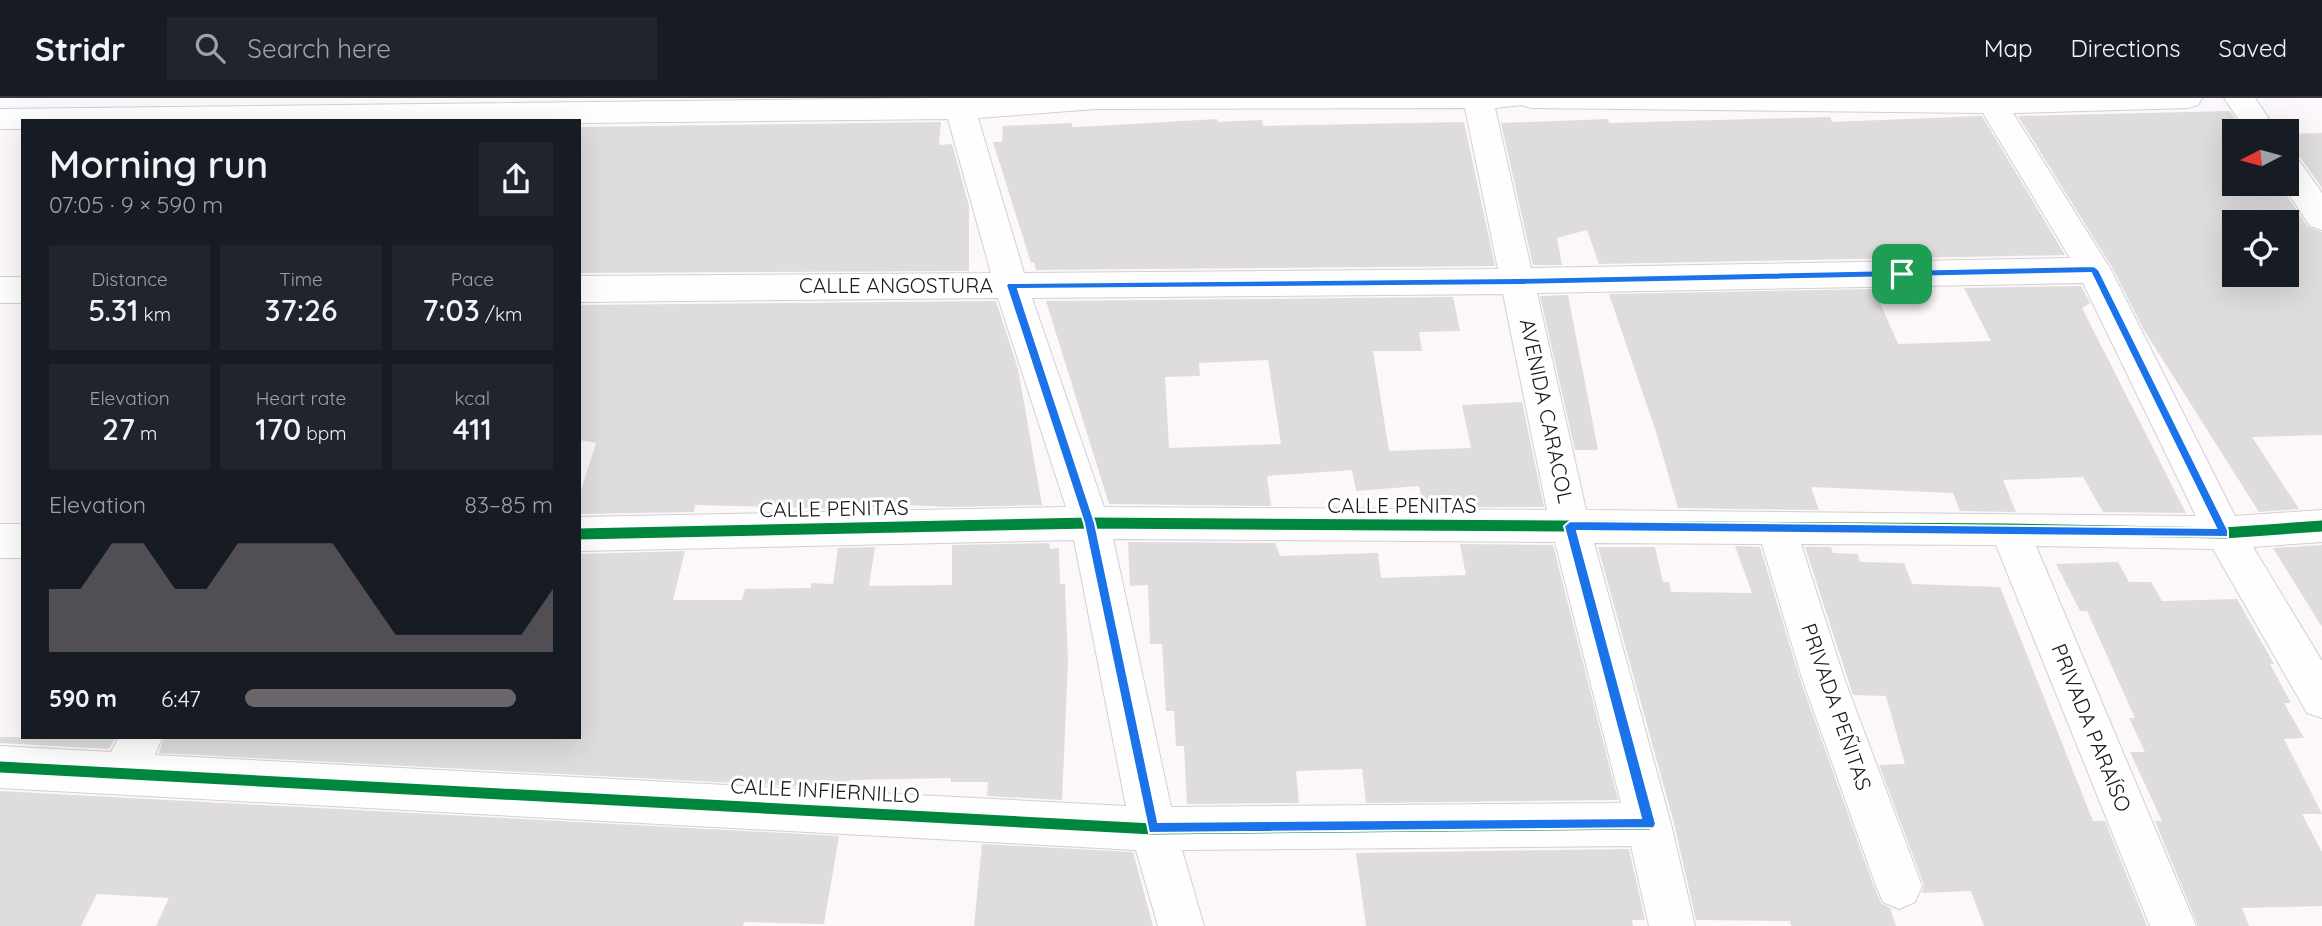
<!DOCTYPE html>
<meta charset="utf-8">
<style>
:root{--surface:#171b24;--page:#20242c;--text:#f1f3f6;--muted:#9ea1a6;--line:#363941;--accent:#6a6669}
body{margin:0;font-family:Quicksand,sans-serif;background:var(--page);color:var(--text);height:100vh;display:flex;flex-direction:column;font-size:26px;white-space:nowrap}
*{box-sizing:border-box;margin:0}
p{font-size:23px;color:var(--muted)}
.icon{flex:none;width:38px;height:38px;fill:none;stroke:currentColor;stroke-width:2;stroke-linecap:round;stroke-linejoin:round}
.map{position:relative;flex:1;overflow:hidden}
.details{position:absolute;left:21px;top:21px;width:560px;height:620px;display:flex;flex-direction:column;background:var(--surface);border-radius:0px;box-shadow:0 7px 28px #0002}
.details>*{flex:none}
.needle{width:46px;rotate:264deg}
.tools{position:absolute;left:2222px;top:21px;display:grid;gap:14px}
.tools a{display:grid;place-items:center;width:77px;height:77px;border-radius:0px;background:var(--surface);box-shadow:0 7px 28px #0002;font-size:35px}
.pin{position:absolute;display:grid;place-items:center;width:60px;height:60px;color:#fff;margin:-30px;border-radius:14px;box-shadow:0 4px 10px #0006}
.round{display:grid;place-items:center;flex:none;width:74px;height:74px;border-radius:0px;background:var(--page)}
.overview{display:flex;align-items:center;justify-content:space-between;height:119px;padding:0 28px}
h1{font-size:38px;font-weight:600;line-height:52px}
.stats{display:grid;grid-template-columns:repeat(3,1fr);gap:10px;height:119px;padding:7px 28px}
.stats div{display:grid;align-content:center;border-radius:0px;background:var(--page);text-align:center}
.stats b{font-size:30px;font-weight:600}
.stats small{font-size:19px;font-weight:400}
.stats p{font-size:19px}
.chart{height:196px;padding:14px 28px}
.chart p{display:flex;justify-content:space-between}
.chart svg{width:100%;height:126px;margin-top:7px;fill:var(--accent);opacity:.7}
ul{padding:0 28px;list-style:none;font-size:23px}
li{display:grid;grid-template-columns:112px 84px 1fr;align-items:center;height:52px}
li i{height:18px;border-radius:9px;background:var(--accent)}
header{display:flex;align-items:center;gap:42px;box-sizing:border-box;height:98px;padding:0 35px;background:var(--surface);border-bottom:2px solid var(--line)}
header strong{font-size:33px}
nav{display:flex;gap:38px;margin-inline-start:auto;font-size:24px}
.search{width:490px;height:63px;background:var(--page);display:flex;align-items:center;gap:18px;box-sizing:border-box;padding:0 24px;border-radius:0px;color:var(--muted);font-size:26px}
.map>svg:first-child{display:block}
.building{fill:#dfdcde;fill-rule:evenodd}
.lines{fill:none;stroke-linecap:round;stroke-linejoin:round}
.street-casing{stroke:#d3cfd2;stroke-width:2}
.street{fill:#fffefe;fill-rule:evenodd}
.cycleway-casing{stroke:#fff;stroke-width:16}
.cycleway{stroke:#00873e;stroke-width:11}
.route{fill:#1a73e8;stroke:#fff;stroke-width:2;fill-rule:evenodd}
.labels{text-anchor:middle;stroke-width:6;stroke-linejoin:round;paint-order:stroke}
.street-label{font-size:21px;fill:#1c181b;stroke:#fff}
</style>
<header>
<strong>Stridr</strong>
<div class="search"><svg class="icon" aria-label="search" viewBox="0 0 24 24"><circle cx="10" cy="10" r="6"/><path d="M15 15l6 6"/></svg>Search here</div>
<nav><a>Map</a><a>Directions</a><a>Saved</a></nav>
</header>
<div class="map">
<svg width="2322" height="828" viewBox="0 0 2322 828">
<rect width="100%" height="100%" fill="#fcf7fa"/>
<!-- building -->
<g class="building">
<path d="M2230,13L2243,33H2235V86H2279L2308,129L2322,134V337L2252,339L2299,411L2259,414L2144,232L2113,171L2018,18ZM2235,124H2287V177H2235Z"/>
<polygon points="1982,18 2065,157 1599,166 1587,132 1557,140 1562,167 1533,167 1501,25 1608,21 1609,25 1830,19 1832,24"/>
<polygon points="1217,21 1218,24 1262,22 1263,28 1464,24 1495,168 1036,172 1034,164 1031,165 993,44 1002,44 1003,28 1072,25 1072,29 1115,27"/>
<polygon points="941,24 939,47 952,46 969,108 969,173 579,175 579,29"/>
<polygon points="2322,35 2322,90 2300,59 2287,56 2287,36"/>
<polygon points="2081,188 2090,205 2082,210 2186,415 2103,414 2083,379 2003,382 2016,414 1960,413 1953,395 1811,389 1819,412 1678,410 1656,334 1609,196 1874,191 1898,246 1991,243 1964,190"/>
<polygon points="1568,197 1598,352 1575,352 1540,198"/>
<path d="M1453,199L1460,233L1419,234L1422,253H1373L1389,353L1471,350L1462,307L1522,304L1544,409H1452L1451,402L1422,403L1419,388L1356,393L1352,372L1267,378L1271,408L1109,406L1046,203ZM1268,262L1281,346L1169,350L1165,279L1200,278L1199,265Z"/>
<polygon points="996,203 1018,271 1042,407 953,409 881,406 880,410 843,411 695,407 694,414 579,416 579,399 596,345 579,342 579,207"/>
<polygon points="1128,444 1275,445 1280,458 1378,455 1381,480 1466,477 1460,446 1553,447 1618,702 1366,705 1362,671 1296,673 1299,705 1187,706 1184,648 1176,648 1174,613 1166,613 1162,546 1150,546 1148,487 1130,488"/>
<polygon points="1049,445 1050,451 1059,450 1060,486 1065,486 1068,565 1062,702 987,698 988,684 951,684 951,680 849,682 848,691 159,655 164,639 579,639 579,456 685,453 673,502 742,502 745,491 811,490 811,485 833,486 838,450 875,449 869,488 952,487 952,447"/>
<polygon points="2322,447 2322,529 2273,450"/>
<polygon points="1735,448 1760,449 1800,581 1874,789 1881,805 1890,810 1896,828 1791,828 1790,823 1696,822 1674,725 1598,449 1655,449 1663,484 1669,484 1671,494 1752,495"/>
<polygon points="1805,449 1831,449 1833,455 1858,456 1860,464 1904,465 1912,486 2000,489 2093,723 2105,723 2147,828 1984,828 1971,793 1922,795 1924,787 1879,667 1905,666 1886,598 1853,597"/>
<polygon points="2118,464 2129,484 2151,484 2162,503 2237,501 2274,566 2270,566 2291,605 2284,605 2304,640 2284,641 2322,716 2302,716 2322,754 2322,808 2242,810 2249,828 2198,828 2155,723 2162,723 2130,654 2145,654 2129,620 2135,620 2087,513 2080,513 2056,466"/>
<polygon points="0,639 116,639 109,651 0,645"/>
<polygon points="0,693 839,738 824,826 744,824 743,828 156,828 169,800 97,796 81,828 0,828"/>
<polygon points="982,746 1133,754 1153,828 974,828"/>
<polygon points="1629,751 1645,822 1632,822 1633,828 1366,828 1356,755"/>
</g>
<g class="lines">
<!-- street casing -->
<g class="street-casing">
<g id="street">
<path d="M942,0H2202L2198,7L2187,10L2013,15L2111,172L2235,418L2322,412V444L2253,449L2322,563V620L2307,615L2213,451L2036,448L2196,828H2150L1996,447L1801,446L1844,580L1922,788L1915,804L1899,811L1883,804L1876,788L1802,580L1762,446L1594,445L1671,726L1695,828H1649L1631,748L1182,752L1204,828H1158L1136,752L0,690V648L111,654L119,639H162L155,657L1126,708L1074,442L579,453V419L1066,409L998,200L579,204V178L991,175L948,21L579,25V23H23V31H0V11ZM1522,7L1531,10L1983,15L2070,160L1531,170L1495,10ZM1465,10L1498,171L1024,175L978,20L1096,11ZM2083,185L2196,418L1586,412L1537,195ZM1503,196L1547,412L1104,409L1032,200ZM1113,441L1555,444L1621,705L1171,709Z"/>
<polygon points="2224,0 2255,0 2277,33 2246,33"/>
<polygon points="2287,58 2298,61 2322,95 2322,132 2310,128 2282,86 2287,86"/>
<rect x="0" y="179" width="23" height="26"/>
<rect x="0" y="426" width="23" height="34"/>
</g>
</g>
<!-- street -->
<use href="#street" class="street"/>
<!-- cycleway casing -->
<g class="cycleway-casing">
<g id="cycleway">
<polyline points="579,436 1090,425 2009,431 2224,435 2322,428"/>
<polyline points="0,669 1153,731 1649,726"/>
</g>
</g>
<!-- cycleway -->
<use href="#cycleway" class="cycleway"/>
</g>
<!-- route -->
<path class="route" d="M2094,168L2099,172L2228,432V439L1577,433L1656,726L1654,730L1149,735L1084,425L1006,187L1008,185L1518,180ZM2091,175L2216,430L1570,423L1564,428L1641,720L1158,724L1095,425L1018,191L1518,187Z"/>
<g class="labels">
<!-- street labels -->
<g class="street-label">
<text x="896" y="195">CALLE ANGOSTURA</text>
<text transform="translate(1546 313) rotate(78)" y="7">AVENIDA CARACOL</text>
<text x="1402" y="415">CALLE PENITAS</text>
<text transform="translate(834 411) rotate(-1)" y="7">CALLE PENITAS</text>
<text transform="translate(1836 609) rotate(71)" y="7">PRIVADA PEÑITAS</text>
<text transform="translate(2091 630) rotate(68)" y="7">PRIVADA PARAÍSO</text>
<text transform="translate(825 693) rotate(3)" y="7">CALLE INFIERNILLO</text>
</g>
</g>
</svg>
<div class="tools">
<a><svg class="needle" viewBox="-14 -14 28 28"><path d="M0-13l5 13h-10z" fill="#e53935"/><path d="M0 13l5-13h-10z" fill="#9ea1a6"/></svg></a>
<a><svg class="icon" aria-label="locate" viewBox="0 0 24 24"><circle cx="12" cy="12" r="6"/><path d="M12 2v4M12 18v4M2 12h4M18 12h4"/></svg></a>
</div>
<div class="pin" style="left:1902px;top:176px;background:#1e9e55"><svg class="icon" aria-label="arrive" viewBox="0 0 24 24"><path d="M6 21V4h12l-3 4 3 4H6"/></svg></div>
<section class="details">
<div class="overview"><div><h1>Morning run</h1><p>07:05 · 9 × 590 m</p></div><a class="round"><svg class="icon" aria-label="share" viewBox="0 0 24 24"><path d="M12 15V3M7 8l5-5 5 5M5 13v7h14v-7"/></svg></a></div>
<div class="stats">
<div><p>Distance</p><b>5.31<small> km</small></b></div>
<div><p>Time</p><b>37:26</b></div>
<div><p>Pace</p><b>7:03<small> /km</small></b></div>
</div>
<div class="stats">
<div><p>Elevation</p><b>27<small> m</small></b></div>
<div><p>Heart rate</p><b>170<small> bpm</small></b></div>
<div><p>kcal</p><b>411</b></div>
</div>
<div class="chart"><p><span>Elevation</span>83–85 m</p>
<svg viewBox="0 0 160 44" preserveAspectRatio="none"><path d="M0 44V22L10 22L20 6L30 6L40 22L50 22L60 6L70 6L80 6L90 6L100 22L110 38L120 38L130 38L140 38L150 38L160 22V44z"/></svg>
</div>
<ul>
<li><b>590 m</b>6:47<i style="width:88%"></i></li>
</ul>
</section>
</div>
